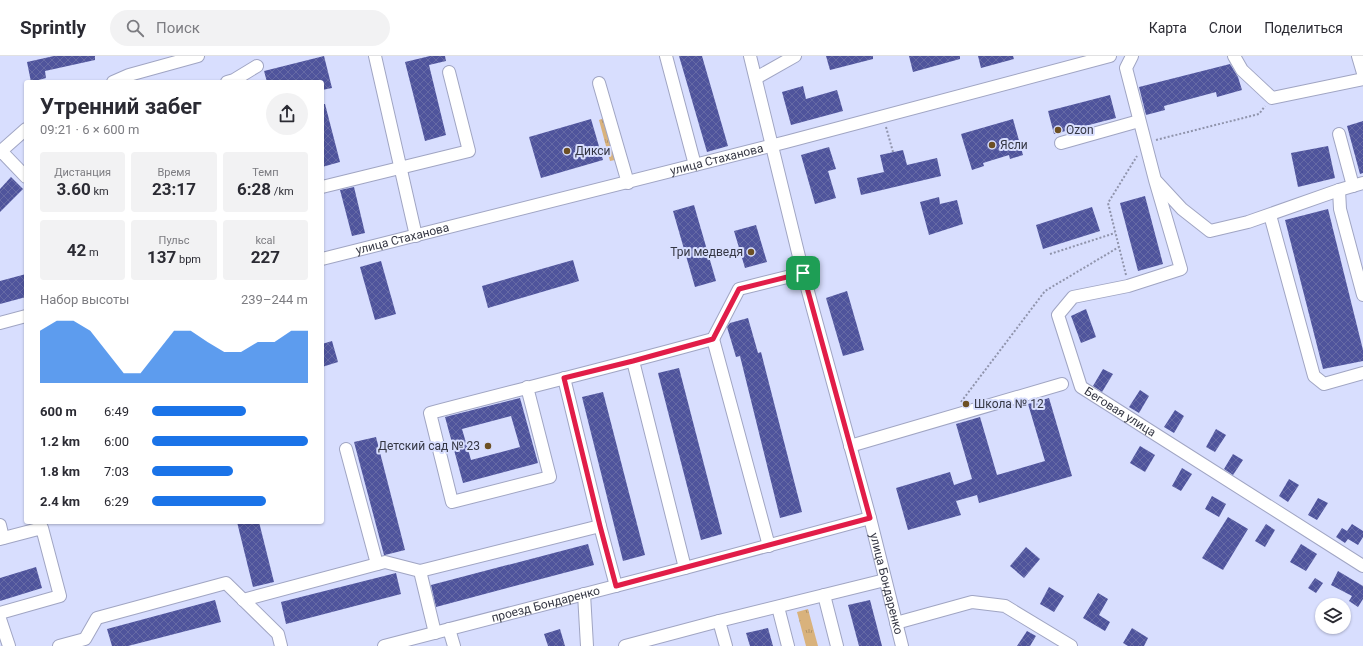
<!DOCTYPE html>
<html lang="ru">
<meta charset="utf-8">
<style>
:root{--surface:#fff;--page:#f2f2f3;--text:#2b2b33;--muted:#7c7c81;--line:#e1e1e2;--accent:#1a73e8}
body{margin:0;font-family:Roboto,sans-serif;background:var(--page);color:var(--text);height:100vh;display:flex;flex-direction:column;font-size:15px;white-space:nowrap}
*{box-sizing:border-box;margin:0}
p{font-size:13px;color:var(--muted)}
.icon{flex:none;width:22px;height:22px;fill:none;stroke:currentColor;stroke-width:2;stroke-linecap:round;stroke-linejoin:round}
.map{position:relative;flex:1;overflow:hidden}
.panel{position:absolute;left:24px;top:24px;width:300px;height:444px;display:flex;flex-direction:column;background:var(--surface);border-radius:4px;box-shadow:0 1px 3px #0004}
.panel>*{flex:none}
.controls{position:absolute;left:1315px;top:542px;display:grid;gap:8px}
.controls a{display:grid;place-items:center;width:36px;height:36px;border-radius:50%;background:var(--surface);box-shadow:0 1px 3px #0004;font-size:20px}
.pin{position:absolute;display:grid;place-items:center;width:34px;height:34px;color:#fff;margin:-17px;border-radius:8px;box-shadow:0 2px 6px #0006}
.round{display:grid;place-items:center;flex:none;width:42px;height:42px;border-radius:21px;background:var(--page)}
.summary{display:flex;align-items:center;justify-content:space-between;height:68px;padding:0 16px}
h1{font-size:22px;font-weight:700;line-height:30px}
.metrics{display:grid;grid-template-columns:repeat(3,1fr);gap:6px;height:68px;padding:4px 16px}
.metrics div{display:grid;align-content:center;border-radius:4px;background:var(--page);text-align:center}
.metrics b{font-size:17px;font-weight:700}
.metrics small{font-size:11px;font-weight:400}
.metrics p{font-size:11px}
.chart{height:112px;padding:8px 16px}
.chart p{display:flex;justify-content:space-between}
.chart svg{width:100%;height:72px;margin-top:4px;fill:var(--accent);opacity:.7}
ul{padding:0 16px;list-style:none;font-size:13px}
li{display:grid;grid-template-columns:64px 48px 1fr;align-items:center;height:30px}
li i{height:10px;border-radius:5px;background:var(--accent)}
header{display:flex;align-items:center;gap:24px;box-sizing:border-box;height:56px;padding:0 20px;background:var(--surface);border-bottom:1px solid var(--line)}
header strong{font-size:19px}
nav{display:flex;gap:22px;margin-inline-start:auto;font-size:14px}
.search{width:280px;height:36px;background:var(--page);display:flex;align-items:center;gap:10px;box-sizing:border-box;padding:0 14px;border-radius:22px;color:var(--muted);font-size:15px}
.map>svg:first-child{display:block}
.grass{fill:url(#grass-tufts)}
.building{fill:url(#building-cross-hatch);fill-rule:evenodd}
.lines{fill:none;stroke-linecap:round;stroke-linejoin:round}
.minor-casing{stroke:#a0a5c3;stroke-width:14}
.path{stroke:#9094ac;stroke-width:2;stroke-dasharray:2 2;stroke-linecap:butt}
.minor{stroke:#fff;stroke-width:12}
.route-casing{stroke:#fff;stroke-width:8}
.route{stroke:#e11d48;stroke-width:5}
.poi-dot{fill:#6d5024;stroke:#d8defe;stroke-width:1.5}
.labels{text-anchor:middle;stroke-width:4;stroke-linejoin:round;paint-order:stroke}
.poi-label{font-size:12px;fill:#353744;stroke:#d8defe;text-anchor:start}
.street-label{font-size:12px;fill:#353744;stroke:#d8defe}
</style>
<header>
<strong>Sprintly</strong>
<div class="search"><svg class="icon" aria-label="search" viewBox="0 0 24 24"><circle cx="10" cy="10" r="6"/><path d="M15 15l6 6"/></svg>Поиск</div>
<nav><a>Карта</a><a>Слои</a><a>Поделиться</a></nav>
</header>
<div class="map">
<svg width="1363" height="590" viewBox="0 0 1363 590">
<defs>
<pattern id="grass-tufts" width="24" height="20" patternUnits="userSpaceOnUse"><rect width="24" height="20" fill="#d9b27c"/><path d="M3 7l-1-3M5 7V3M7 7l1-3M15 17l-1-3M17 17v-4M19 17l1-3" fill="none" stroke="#b19267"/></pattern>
<pattern id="building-cross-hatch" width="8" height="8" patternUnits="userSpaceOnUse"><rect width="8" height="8" fill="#4f549c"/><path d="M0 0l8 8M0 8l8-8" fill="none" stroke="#666aa5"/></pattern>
</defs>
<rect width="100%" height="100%" fill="#d8defe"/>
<!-- grass -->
<g class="grass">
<polygon points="604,62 615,104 610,105 599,64"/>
<polygon points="808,553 818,590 806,590 797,556"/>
</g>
<!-- building -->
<g class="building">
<polygon points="54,0 95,0 95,4 45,15 46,22 31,26 27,6"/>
<polygon points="324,0 332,32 322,34 322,26 267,26 264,15"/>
<polygon points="430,0 445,0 446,5 429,9 446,79 425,85 405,6"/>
<polygon points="679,0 702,0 728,90 707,96"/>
<polygon points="826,0 873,0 873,3 830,14"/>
<polygon points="909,0 960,0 960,3 913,16"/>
<polygon points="978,0 1013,0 1014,3 981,12"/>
<polygon points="1230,8 1238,21 1242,34 1217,41 1216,36 1164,50 1165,54 1146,59 1139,31"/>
<polygon points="803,30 806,43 837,34 843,55 791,69 782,36"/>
<polygon points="1110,39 1116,62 1054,78 1048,55"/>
<polygon points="322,48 325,48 340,106 322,111"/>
<polygon points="591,63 603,104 541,122 529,81"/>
<polygon points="1013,63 1023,99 1010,103 1009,99 983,107 984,110 972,114 961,78"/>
<polygon points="1363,65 1363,117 1360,118 1347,70"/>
<polygon points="1328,90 1335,122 1298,131 1291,97"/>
<polygon points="829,91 836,113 828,115 836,142 815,148 801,99"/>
<polygon points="903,94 907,109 937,102 941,120 861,139 857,122 884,116 880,99"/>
<polygon points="11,121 23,133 0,156 0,133"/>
<polygon points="354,131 365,177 352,180 340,134"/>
<polygon points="1145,140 1163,208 1138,215 1120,147"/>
<polygon points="939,141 940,148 957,144 963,168 929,179 920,146"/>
<polygon points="694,149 716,225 695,231 673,155"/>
<polygon points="1092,151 1100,175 1043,193 1036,169"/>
<polygon points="1328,153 1363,294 1363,305 1323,313 1285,164"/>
<polygon points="756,169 767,206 745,212 734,175"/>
<polygon points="573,204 579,225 488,252 482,230"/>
<polygon points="381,205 396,258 375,264 360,211"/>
<polygon points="26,218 26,241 0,248 0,225"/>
<polygon points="847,235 864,294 843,300 826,242"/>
<polygon points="1086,253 1096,281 1081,287 1071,260"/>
<polygon points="748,262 758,297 761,296 802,456 780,462 740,300 736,301 727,271 730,267"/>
<polygon points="332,285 338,306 322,311 322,288"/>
<polygon points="679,312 722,478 701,484 658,317"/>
<polygon points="1103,313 1113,318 1102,336 1093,330"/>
<polygon points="1140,334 1149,340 1139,357 1129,351"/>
<polygon points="603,336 645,499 623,505 582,341"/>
<path d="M520,342L538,407L463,427L445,361ZM511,360L520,391L471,404L462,373Z"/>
<polygon points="1049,342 1072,420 979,447 977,439 956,445 961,459 908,474 896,432 950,416 954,429 972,423 956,368 980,361 997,419 1045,405 1028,348"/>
<polygon points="1175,354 1184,360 1174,377 1164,371"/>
<polygon points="1216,373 1226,379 1215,396 1206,391"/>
<polygon points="376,381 405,494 385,499 384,499 354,386"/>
<polygon points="1140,390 1155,399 1145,416 1130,407"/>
<polygon points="1233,398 1243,404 1233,419 1224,413"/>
<polygon points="1182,412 1192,418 1181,435 1172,430"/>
<polygon points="1289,423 1299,429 1288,446 1279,440"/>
<polygon points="1212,440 1226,448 1219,461 1205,453"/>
<polygon points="1318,442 1328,447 1317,464 1308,459"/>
<polygon points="1228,461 1248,473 1223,514 1202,502"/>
<polygon points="237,466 259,466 274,526 253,531"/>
<polygon points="1266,468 1275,474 1265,491 1255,485"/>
<polygon points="1352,468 1363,475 1363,481 1358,489 1348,483 1345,487 1336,481 1342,472 1347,475"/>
<polygon points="588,488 594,509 436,551 431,529"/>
<polygon points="1301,488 1317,498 1306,515 1290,506"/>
<polygon points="1026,491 1040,503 1024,522 1010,510"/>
<polygon points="36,511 42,532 0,545 0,522"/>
<polygon points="1338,515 1363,530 1363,543 1358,551 1349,545 1352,540 1331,529"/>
<polygon points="396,517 401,538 286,568 281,546"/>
<polygon points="1315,522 1323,527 1316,537 1308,532"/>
<polygon points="1049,531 1064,540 1054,556 1040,548"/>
<polygon points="1098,537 1108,543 1099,559 1110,566 1105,575 1083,562"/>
<polygon points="215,544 221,566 128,590 112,590 107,573"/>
<polygon points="870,544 882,590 859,590 848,549"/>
<polygon points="768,572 773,590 750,590 746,577"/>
<polygon points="1132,572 1148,582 1144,590 1128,590 1123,587"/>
<polygon points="560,573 565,590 548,590 544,578"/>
<polygon points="1027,575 1036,580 1030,590 1017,590"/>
</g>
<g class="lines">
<!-- minor casing -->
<g class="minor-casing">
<g id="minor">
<polyline points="375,0 416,180"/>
<polyline points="666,0 695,109"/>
<path id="s1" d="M750,0L803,217L870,462L902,590"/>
<path id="s2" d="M1132,0L1126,12L1155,124L1181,213L1128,230L1073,241L1058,259L1081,331L1363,510"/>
<polyline points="1234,0 1242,14 1272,42 1363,23"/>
<polyline points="1358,0 1363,17"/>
<polyline points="756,22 795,0"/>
<polyline points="113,26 129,19 198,0"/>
<polyline points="227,26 234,24 257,10"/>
<polyline points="599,27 628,127"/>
<polyline points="1339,78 1353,130"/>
<polyline points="1061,87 1139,65"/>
<polyline points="1,95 26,121"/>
<polyline points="0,96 26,73"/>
<polyline points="1157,126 1182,153 1210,175 1248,166 1339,134 1363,127"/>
<polyline points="322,131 469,95 449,16"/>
<polyline points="1339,134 1340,153 1363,239"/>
<polyline points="1270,159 1314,320 1324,328 1363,317"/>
<path id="s3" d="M322,203L786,86L1110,0"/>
<polyline points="0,267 26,260"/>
<polyline points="713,283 769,490"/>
<polyline points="633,305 685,512"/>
<polyline points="564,322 600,470"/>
<path d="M527,331L550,421L452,446L430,357C525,332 619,309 713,283L739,233L803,217"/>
<polyline points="850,390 1062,328"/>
<polyline points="346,393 377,508"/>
<polyline points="0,469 3,482"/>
<polyline points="0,483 42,472 60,540 0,557"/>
<polyline points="420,515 435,577"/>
<polyline points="584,538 587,590"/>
<polyline points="824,539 837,590"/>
<polyline points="243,544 385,506 420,515 600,470 616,530"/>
<polyline points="778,551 788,590"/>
<polyline points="0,563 9,590"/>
<polyline points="896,567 972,546 1005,550 1071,590"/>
<polyline points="449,573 454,590"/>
<polyline points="59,590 85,583 97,562 226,527 278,578 281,590"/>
<path id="s4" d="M384,590L685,512L870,462"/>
<polyline points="625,590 719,565"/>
<polyline points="726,590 719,565 885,524"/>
</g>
</g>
<!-- path -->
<g class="path">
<polyline points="886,71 893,96"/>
<polyline points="1156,84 1259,58 1265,50"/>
<polyline points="1050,198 1115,177"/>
<polyline points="1126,219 1108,147 1137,100"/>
<polyline points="961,346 1045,235 1119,191"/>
</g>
<!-- minor -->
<use href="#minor" class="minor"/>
</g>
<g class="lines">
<!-- route casing -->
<g class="route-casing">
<polygon id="route" points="803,217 870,462 616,530 600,470 564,322 633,305 713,283 739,233"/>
</g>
<!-- route -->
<use href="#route" class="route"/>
</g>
<!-- markers -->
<g class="poi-dot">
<circle cx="1058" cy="74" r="4"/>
<circle cx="992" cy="89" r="4"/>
<circle cx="567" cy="95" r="4"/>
<circle cx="751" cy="196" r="4"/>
<circle cx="966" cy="348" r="4"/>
<circle cx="488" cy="390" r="4"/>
</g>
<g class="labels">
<!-- poi labels -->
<g class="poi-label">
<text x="1066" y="78">Ozon</text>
<text x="1000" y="93">Ясли</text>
<text x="575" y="99">Дикси</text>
<text x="743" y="200" text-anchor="end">Три медведя</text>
<text x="974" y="352">Школа № 12</text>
<text x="480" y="394" text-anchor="end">Детский сад № 23</text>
</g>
<!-- street labels -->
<g class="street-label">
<text dy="4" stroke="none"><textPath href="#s3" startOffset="407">улица Стаханова</textPath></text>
<text dy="4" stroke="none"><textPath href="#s3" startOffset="83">улица Стаханова</textPath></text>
<text dy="4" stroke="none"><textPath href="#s2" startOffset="479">Беговая улица</textPath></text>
<text dy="4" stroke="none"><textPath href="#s1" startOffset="545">улица Бондаренко</textPath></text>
<text dy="4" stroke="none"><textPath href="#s4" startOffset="167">проезд Бондаренко</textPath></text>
</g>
</g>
</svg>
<div class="controls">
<a><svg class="icon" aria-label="layers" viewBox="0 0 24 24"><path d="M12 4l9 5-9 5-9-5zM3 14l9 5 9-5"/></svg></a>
</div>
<div class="pin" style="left:803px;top:217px;background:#1e9e55"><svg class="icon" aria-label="arrive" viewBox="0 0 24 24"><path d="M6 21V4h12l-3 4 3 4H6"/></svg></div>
<section class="panel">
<div class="summary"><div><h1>Утренний забег</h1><p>09:21 · 6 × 600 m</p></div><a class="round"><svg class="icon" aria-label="share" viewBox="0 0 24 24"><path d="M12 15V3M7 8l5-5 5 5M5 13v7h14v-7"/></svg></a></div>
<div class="metrics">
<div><p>Дистанция</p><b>3.60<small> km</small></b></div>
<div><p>Время</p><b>23:17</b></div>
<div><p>Темп</p><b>6:28<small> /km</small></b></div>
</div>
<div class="metrics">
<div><b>42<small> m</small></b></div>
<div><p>Пульс</p><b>137<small> bpm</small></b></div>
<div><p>kcal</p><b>227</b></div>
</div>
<div class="chart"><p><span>Набор высоты</span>239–244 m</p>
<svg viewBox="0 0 160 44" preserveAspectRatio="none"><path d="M0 44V12L10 6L20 6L30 12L40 25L50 38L60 38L70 25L80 12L90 12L100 19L110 25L120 25L130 19L140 19L150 12L160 12V44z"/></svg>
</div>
<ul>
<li><b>600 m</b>6:49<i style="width:60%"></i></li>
<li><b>1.2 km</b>6:00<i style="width:100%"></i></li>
<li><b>1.8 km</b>7:03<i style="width:52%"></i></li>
<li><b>2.4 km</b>6:29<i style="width:73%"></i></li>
</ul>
</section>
</div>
